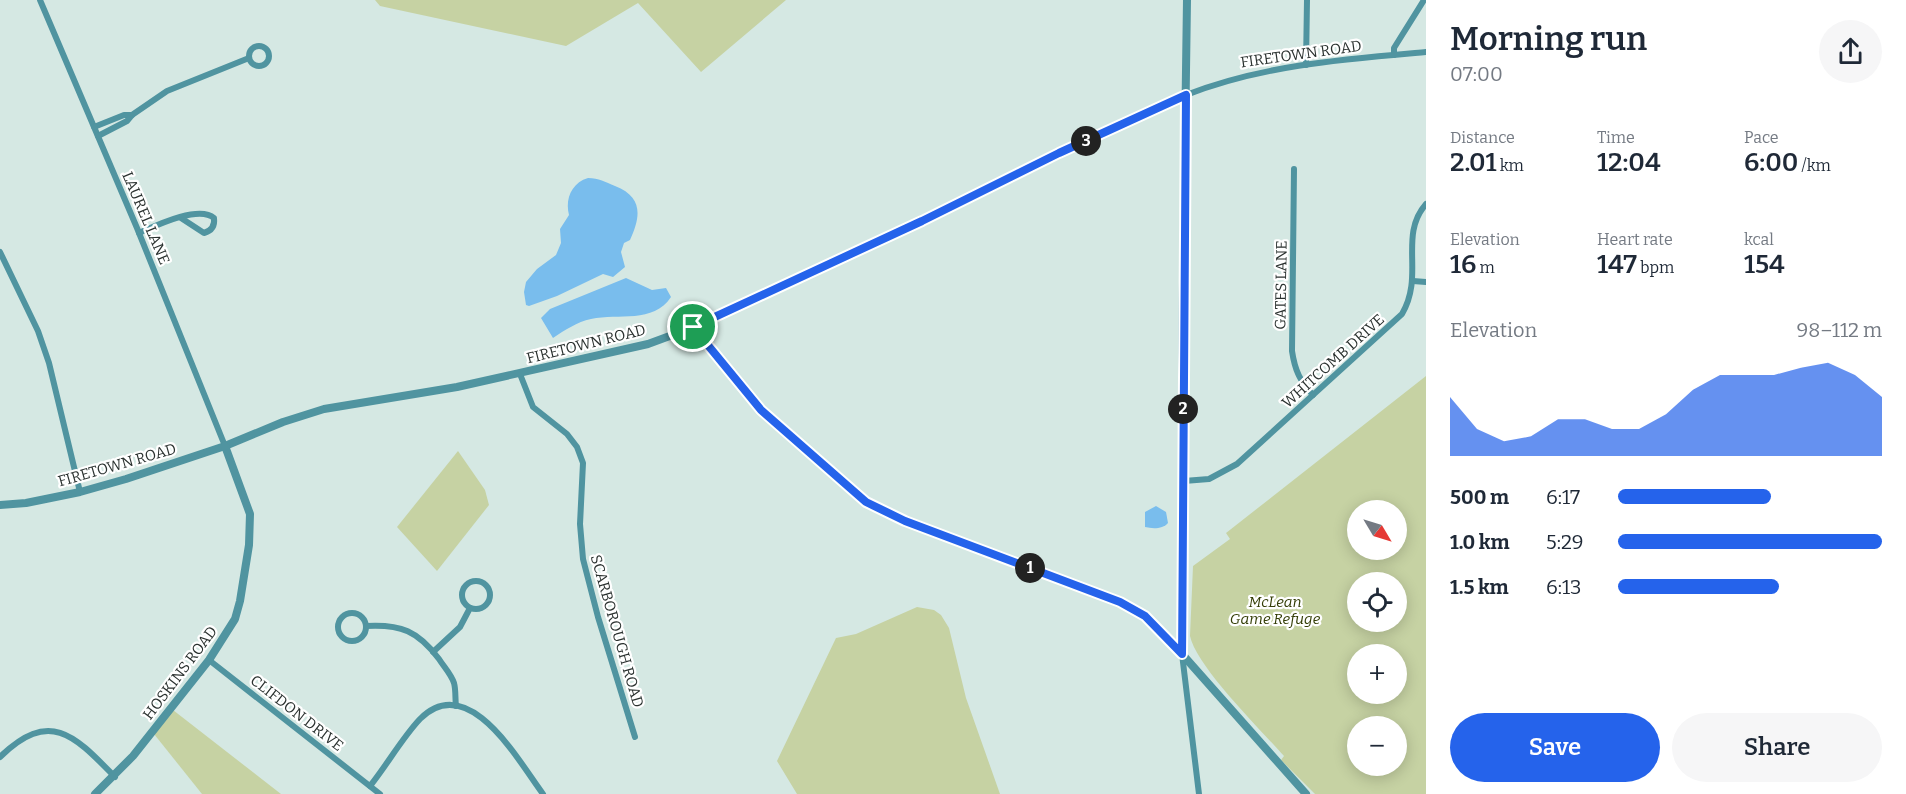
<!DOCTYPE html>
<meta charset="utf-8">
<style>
:root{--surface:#fff;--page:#f6f6f7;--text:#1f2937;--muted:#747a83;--accent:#2563eb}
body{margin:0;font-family:Bitter,serif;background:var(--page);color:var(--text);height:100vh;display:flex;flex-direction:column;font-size:22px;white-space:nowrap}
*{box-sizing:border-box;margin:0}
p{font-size:20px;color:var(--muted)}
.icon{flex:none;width:33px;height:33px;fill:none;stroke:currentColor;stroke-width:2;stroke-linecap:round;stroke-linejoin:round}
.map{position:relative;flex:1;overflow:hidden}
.details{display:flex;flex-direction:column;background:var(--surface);width:480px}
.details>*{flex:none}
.needle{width:39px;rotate:128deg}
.tools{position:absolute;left:1347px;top:500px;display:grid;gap:12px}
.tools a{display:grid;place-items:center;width:60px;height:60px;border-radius:50%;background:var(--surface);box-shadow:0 3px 15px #0003;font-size:30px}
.pin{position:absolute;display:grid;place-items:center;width:51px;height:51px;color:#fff;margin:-26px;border:3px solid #fff;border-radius:50%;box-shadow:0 2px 6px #0007}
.km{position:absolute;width:30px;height:30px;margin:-15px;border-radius:50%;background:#222;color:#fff;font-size:16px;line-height:30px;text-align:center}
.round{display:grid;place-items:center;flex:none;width:63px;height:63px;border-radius:32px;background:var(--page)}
.headline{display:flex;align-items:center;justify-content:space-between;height:102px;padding:0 24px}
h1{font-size:33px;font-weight:600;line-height:45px}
.metrics{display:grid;grid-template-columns:repeat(3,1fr);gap:9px;height:102px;padding:6px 24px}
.metrics div{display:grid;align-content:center}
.metrics b{font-size:26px;font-weight:600}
.metrics small{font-size:16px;font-weight:400}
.metrics p{font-size:16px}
.chart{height:168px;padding:12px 24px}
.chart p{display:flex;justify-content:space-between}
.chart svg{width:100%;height:108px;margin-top:6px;fill:var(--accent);opacity:.7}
.cta{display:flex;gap:12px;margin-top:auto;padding:12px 24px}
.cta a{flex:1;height:69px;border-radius:36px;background:var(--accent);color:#fff;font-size:24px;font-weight:600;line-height:69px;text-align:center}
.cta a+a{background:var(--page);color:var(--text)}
ul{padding:0 24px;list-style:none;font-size:20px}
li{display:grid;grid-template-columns:96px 72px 1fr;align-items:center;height:45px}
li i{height:15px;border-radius:8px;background:var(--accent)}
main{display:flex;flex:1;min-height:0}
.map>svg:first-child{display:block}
.green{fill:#c6d2a3;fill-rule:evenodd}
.water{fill:#79bded}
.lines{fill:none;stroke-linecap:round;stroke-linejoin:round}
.minor{stroke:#5094a0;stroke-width:6}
.tertiary{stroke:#5094a0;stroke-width:8}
.route-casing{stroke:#fff;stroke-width:12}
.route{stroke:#2563eb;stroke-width:8}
.labels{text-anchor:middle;stroke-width:4.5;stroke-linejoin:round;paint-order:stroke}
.street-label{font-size:15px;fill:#2a312f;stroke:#fff}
.park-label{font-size:15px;font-style:italic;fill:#333d05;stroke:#fff}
</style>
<main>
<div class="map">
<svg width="1426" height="794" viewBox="0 0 1426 794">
<rect width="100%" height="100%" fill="#d5e8e3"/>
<!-- green -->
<g class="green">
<polygon points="375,0 786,0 701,72 638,3 566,46 380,6"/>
<path d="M1426,376V794H1315L1281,760L1284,756C1261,730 1196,666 1190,636L1193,566L1230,539L1226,533ZM1358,510H1396V549H1358ZM1358,582H1396V621H1358ZM1358,654H1396V693H1358ZM1358,726H1396V765H1358Z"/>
<polygon points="458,451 485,490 489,505 437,571 397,527"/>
<polygon points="917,607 934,610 941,615 949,628 966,698 1000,794 797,794 777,761 836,638 856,634"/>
<polygon points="173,710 281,794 202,794 154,734"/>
</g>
<!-- water -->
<g class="water">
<path d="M588,178C599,178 605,182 615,186C643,197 641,216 630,240L624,243L621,252L625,267L613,277L603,274L557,296L529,306L526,305L524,292L526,282L537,269L556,255L561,243L560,229L569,215C565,200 571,183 588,178Z"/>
<path d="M626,278L652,290L666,288L671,297C653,324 619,313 591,319C577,322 565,330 553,338L541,318L550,309Z"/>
<path d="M1156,506L1166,512L1168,523C1163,529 1153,529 1145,527V512Z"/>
</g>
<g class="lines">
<!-- minor -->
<g class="minor">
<polyline points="40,0 137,228 225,446"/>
<circle cx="259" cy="56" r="10"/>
<polyline points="1394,55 1394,48 1424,0"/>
<polyline points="1306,65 1307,0"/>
<path d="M1186,95C1262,65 1345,59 1426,52"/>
<polyline points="94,127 124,115 132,115"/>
<polyline points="98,136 127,121 132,115 167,91 249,58"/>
<path d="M1294,169L1292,351C1295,371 1300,381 1313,395"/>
<path d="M139,233C157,225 199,205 214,218C215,226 211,231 204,233L181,218"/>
<polyline points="0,252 38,331 49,363 80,492"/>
<polyline points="1413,281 1426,282"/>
<polyline points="694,327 761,410 866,502 905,521 1120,602 1145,616 1182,654 1199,794"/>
<polyline points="520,374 533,407 567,434 577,447 583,463 580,524 583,559 598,617 635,737"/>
<path d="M1184,481L1209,479L1237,464L1402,314C1425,275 1398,236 1426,204"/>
<circle cx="476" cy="595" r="14"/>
<circle cx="352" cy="627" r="14"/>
<path d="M366,626C401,624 418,631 439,659C444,667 451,674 454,683C456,690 455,699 456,706"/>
<polyline points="433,652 460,627 470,608"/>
<polyline points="209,660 380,794"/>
<path d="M0,757C50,708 75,736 115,777"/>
<path d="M370,786C387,765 402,738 420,719C469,670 519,762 543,794"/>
</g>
<!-- tertiary -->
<g class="tertiary">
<polyline points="1187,0 1182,354 1184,481 1182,654 1306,794"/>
<polyline points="0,505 26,503 80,492 126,479 225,446 283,422 324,409 457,387 648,344 694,327 922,221 1059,153 1186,95"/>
<polyline points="95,794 133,756 209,660 235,619 240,601 249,545 250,514 225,446"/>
</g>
</g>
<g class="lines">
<!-- route casing -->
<g class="route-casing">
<path id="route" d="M1186,95C1183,282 1184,468 1182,654L1145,616L1120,602L905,521L866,502L761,410L693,327L922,221L1059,153Z"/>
</g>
<!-- route -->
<use href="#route" class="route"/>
</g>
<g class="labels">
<!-- street labels -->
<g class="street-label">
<text transform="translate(1301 54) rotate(-8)" y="5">FIRETOWN ROAD</text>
<text transform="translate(146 218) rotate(67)" y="5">LAUREL LANE</text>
<text transform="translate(1281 285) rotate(-89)" y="5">GATES LANE</text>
<text transform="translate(586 344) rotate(-14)" y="5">FIRETOWN ROAD</text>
<text transform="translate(1333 361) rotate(-42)" y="5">WHITCOMB DRIVE</text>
<text transform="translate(117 465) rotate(-16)" y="5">FIRETOWN ROAD</text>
<text transform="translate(617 631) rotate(74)" y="5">SCARBOROUGH ROAD</text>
<text transform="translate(180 673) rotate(-53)" y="5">HOSKINS ROAD</text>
<text transform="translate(297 713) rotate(38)" y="5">CLIFDON DRIVE</text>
</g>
<!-- park labels -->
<g class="park-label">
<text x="1275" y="607">McLean<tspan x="1275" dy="17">Game Refuge</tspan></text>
</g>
</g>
</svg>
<div class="tools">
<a><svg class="needle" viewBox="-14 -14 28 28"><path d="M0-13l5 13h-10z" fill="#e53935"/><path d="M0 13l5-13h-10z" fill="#747a83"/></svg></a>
<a><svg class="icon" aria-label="locate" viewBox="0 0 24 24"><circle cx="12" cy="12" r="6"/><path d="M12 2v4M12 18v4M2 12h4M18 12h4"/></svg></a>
<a>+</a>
<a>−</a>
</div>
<div class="pin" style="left:693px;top:327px;background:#1e9e55"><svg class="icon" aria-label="arrive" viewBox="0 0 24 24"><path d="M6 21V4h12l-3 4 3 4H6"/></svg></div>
<b class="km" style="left:1030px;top:568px">1</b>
<b class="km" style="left:1183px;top:409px">2</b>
<b class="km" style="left:1086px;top:141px">3</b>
</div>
<section class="details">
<div class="headline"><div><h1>Morning run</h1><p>07:00</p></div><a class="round"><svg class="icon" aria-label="share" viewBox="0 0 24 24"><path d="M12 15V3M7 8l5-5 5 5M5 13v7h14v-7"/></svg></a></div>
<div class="metrics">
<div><p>Distance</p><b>2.01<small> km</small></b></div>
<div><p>Time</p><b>12:04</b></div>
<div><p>Pace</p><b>6:00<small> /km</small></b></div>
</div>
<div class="metrics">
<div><p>Elevation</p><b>16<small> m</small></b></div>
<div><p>Heart rate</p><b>147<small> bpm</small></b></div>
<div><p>kcal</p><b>154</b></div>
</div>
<div class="chart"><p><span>Elevation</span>98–112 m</p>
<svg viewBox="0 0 160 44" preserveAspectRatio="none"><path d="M0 44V20L10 33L20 38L30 36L40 29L50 29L60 33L70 33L80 27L90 17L100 11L110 11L120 11L130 8L140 6L150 11L160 20V44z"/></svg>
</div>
<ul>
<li><b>500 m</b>6:17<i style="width:58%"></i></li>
<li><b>1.0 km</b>5:29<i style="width:100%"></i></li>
<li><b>1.5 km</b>6:13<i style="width:61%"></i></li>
</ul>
<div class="cta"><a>Save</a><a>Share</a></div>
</section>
</main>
